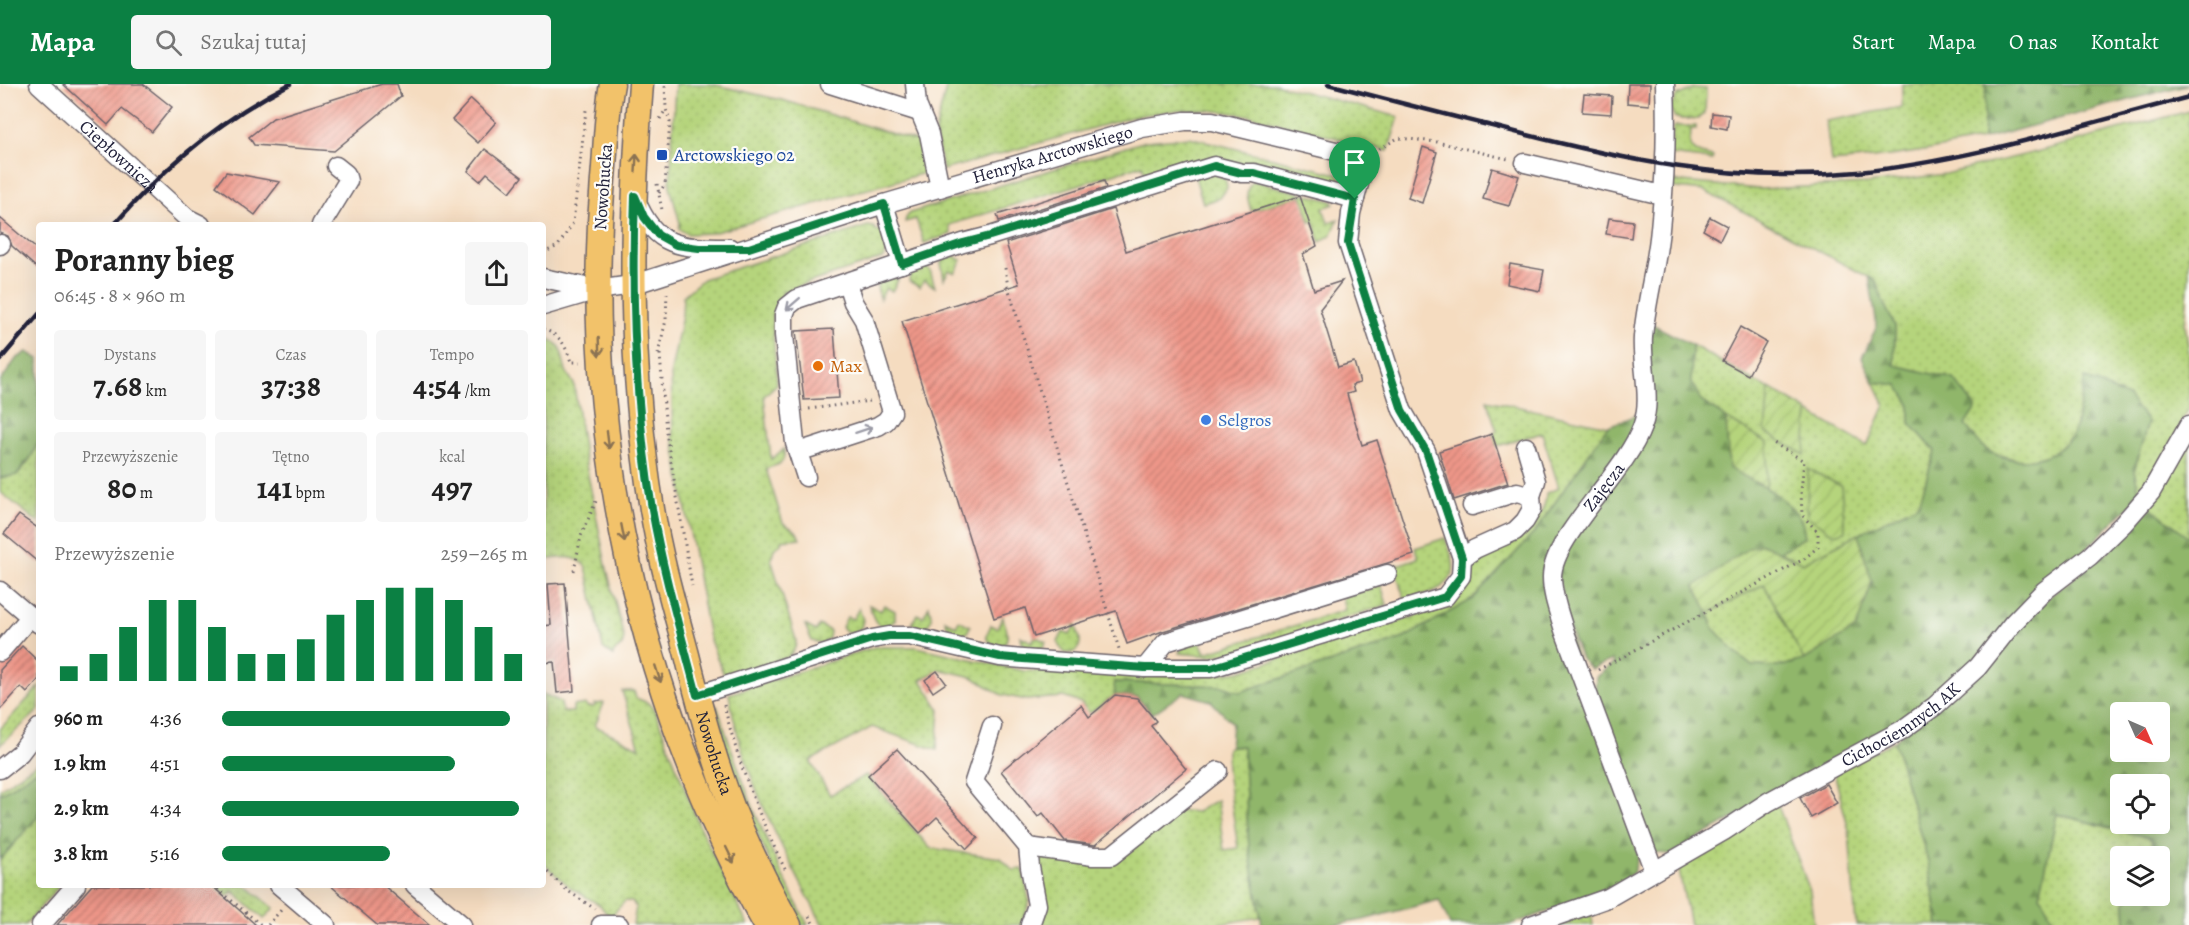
<!DOCTYPE html>
<html lang="pl">
<meta charset="utf-8">
<style>
:root{--surface:#fff;--page:#f6f6f6;--text:#222;--muted:#767676;--accent:#0b8043}
body{margin:0;font-family:Alegreya,serif;background:var(--page);color:var(--text);height:100vh;display:flex;flex-direction:column;font-size:22px;white-space:nowrap}
*{box-sizing:border-box;margin:0}
p{font-size:20px;color:var(--muted)}
.icon{flex:none;width:33px;height:33px;fill:none;stroke:currentColor;stroke-width:2;stroke-linecap:round;stroke-linejoin:round}
.map{position:relative;flex:1;overflow:hidden}
.sheet{position:absolute;left:36px;top:138px;width:510px;height:666px;display:flex;flex-direction:column;background:var(--surface);border-radius:6px;box-shadow:0 6px 24px #0002}
.sheet>*{flex:none}
.needle{width:39px;rotate:135deg}
.buttons{position:absolute;left:2110px;top:618px;display:grid;gap:12px}
.buttons a{display:grid;place-items:center;width:60px;height:60px;border-radius:6px;background:var(--surface);box-shadow:0 6px 24px #0002;font-size:30px}
.pin{position:absolute;display:grid;place-items:center;width:51px;height:51px;color:#fff;margin:-62px -26px;border-radius:50% 50% 50% 0;rotate:-45deg;box-shadow:0 0 6px #0007}
.pin .icon{rotate:45deg}
.round{display:grid;place-items:center;flex:none;width:63px;height:63px;border-radius:6px;background:var(--page)}
.headline{display:flex;align-items:center;justify-content:space-between;height:102px;padding:0 18px}
h1{font-size:33px;font-weight:700;line-height:45px}
.stats{display:grid;grid-template-columns:repeat(3,1fr);gap:9px;height:102px;padding:6px 18px}
.stats div{display:grid;align-content:center;border-radius:6px;background:var(--page);text-align:center}
.stats b{font-size:30px;font-weight:700}
.stats small{font-size:16px;font-weight:400}
.stats p{font-size:16px}
.chart{height:168px;padding:12px 18px}
.chart p{display:flex;justify-content:space-between}
.chart svg{width:100%;height:108px;margin-top:6px;stroke:var(--accent);stroke-width:6}
ul{padding:0 18px;list-style:none;font-size:20px}
li{display:grid;grid-template-columns:96px 72px 1fr;align-items:center;height:45px}
li i{height:15px;border-radius:8px;background:var(--accent)}
header{display:flex;align-items:center;gap:36px;box-sizing:border-box;height:84px;padding:0 30px;background:var(--accent);color:#fff}
header strong{font-size:28px}
nav{display:flex;gap:33px;margin-inline-start:auto;font-size:21px}
.search{width:420px;height:54px;background:var(--page);display:flex;align-items:center;gap:15px;box-sizing:border-box;padding:0 21px;border-radius:6px;color:var(--muted);font-size:22px}
.map>svg:first-child{display:block}
.grass{fill:url(#grass-dots);stroke:#6c7b5b;stroke-width:1.5}
.forest{fill:url(#forest-firs);stroke:#596c53;stroke-width:1.5;fill-rule:evenodd}
.garden{fill:url(#garden-furrows);stroke:#6c7b5b;stroke-width:1.5}
.building{fill:url(#building-hatch)}
.lines{fill:none;stroke-linecap:round;stroke-linejoin:round}
.minor-casing{stroke:#6c636a;stroke-width:21}
.major-casing{stroke:#6c636a;stroke-width:27}
.path{stroke:#6c636a;stroke-width:3;stroke-dasharray:1.5 4.5;stroke-linecap:butt}
.minor{stroke:#fff;stroke-width:18}
.major{stroke:#f2c26a;stroke-width:24}
.rail{stroke:#22223b;stroke-width:4.5}
.oneway{stroke:#8a7252}
.oneway2{stroke:#9c9ca7}
.route-casing{stroke:#fff;stroke-width:12}
.route{stroke:#0b8043;stroke-width:8}
.transit-dot{fill:#1a4fb4;stroke:#fdfcf7;stroke-width:2}
.food-dot{fill:#e8710a;stroke:#fdfcf7;stroke-width:2}
.shop-dot{fill:#3f7fe0;stroke:#fdfcf7;stroke-width:2}
.labels{text-anchor:middle;stroke-width:4.5;stroke-linejoin:round;paint-order:stroke}
.transit-label{font-size:18px;fill:#164399;stroke:#fdfcf7;text-anchor:start}
.street-label{font-size:18px;fill:#22223b;stroke:#fdfcf7}
.food-label{font-size:18px;fill:#c56008;stroke:#fdfcf7;text-anchor:start}
.shop-label{font-size:18px;fill:#366cbe;stroke:#fdfcf7;text-anchor:start}
</style>
<header>
<strong>Mapa</strong>
<div class="search"><svg class="icon" aria-label="search" viewBox="0 0 24 24"><circle cx="10" cy="10" r="6"/><path d="M15 15l6 6"/></svg>Szukaj tutaj</div>
<nav><a>Start</a><a>Mapa</a><a>O nas</a><a>Kontakt</a></nav>
</header>
<div class="map">
<svg width="2189" height="841" viewBox="0 0 2189 841">
<defs>
<pattern id="grass-dots" width="8" height="8" patternUnits="userSpaceOnUse" patternTransform="scale(1.5)"><rect width="8" height="8" fill="#b5d47b"/><path d="M2 2h.1M6 6h.1" fill="none" stroke="#9bb66b" stroke-width="1.8" stroke-linecap="round"/></pattern>
<pattern id="forest-firs" width="22" height="20" patternUnits="userSpaceOnUse" patternTransform="scale(1.5)"><rect width="22" height="20" fill="#90b66b"/><path d="M5 1l3.5 6h-7zM16 11l3.5 6h-7z" fill="#759459"/></pattern>
<pattern id="garden-furrows" width="10" height="10" patternUnits="userSpaceOnUse" patternTransform="scale(1.5)"><rect width="10" height="10" fill="#b5d47b"/><path d="M-1 1l2-2M0 10L10 0M9 11l2-2" fill="none" stroke="#9bb66b"/></pattern>
<pattern id="building-hatch" width="6" height="6" patternUnits="userSpaceOnUse" patternTransform="scale(1.5)"><rect width="6" height="6" fill="#ef9789"/><path d="M-1 1l2-2M0 6l6-6M5 7l2-2" fill="none" stroke="#c17b71"/></pattern>
</defs>
<rect width="100%" height="100%" fill="#fdfcf7"/>
<filter id="ink" filterUnits="userSpaceOnUse"><feTurbulence type="fractalNoise" baseFrequency=".0167" numOctaves="2"/><feDisplacementMap in="SourceGraphic" scale="12" xChannelSelector="R" yChannelSelector="G"/><feConvolveMatrix kernelMatrix="1 2 1 2 8 2 1 2 1" color-interpolation-filters="sRGB"/></filter>
<filter id="wash" filterUnits="userSpaceOnUse"><feTurbulence type="fractalNoise" baseFrequency=".008" numOctaves="4" result="noise"/><feDisplacementMap in="SourceGraphic" scale="24" xChannelSelector="R" yChannelSelector="G"/><feGaussianBlur stdDeviation="1.35" result="paint"/><feColorMatrix in="noise" values="0 0 0 0 0 0 0 0 0 0 0 0 0 0 0 0 0 1.4 0 .05"/><feComposite in="paint" operator="in"/></filter>
<g filter="url(#wash)">
<rect width="100%" height="100%" fill="#f5dcc0"/>
<!-- grass -->
<g class="grass">
<polygon points="675,0 711,0 786,17 919,58 922,52 928,88 712,149 687,150 679,145 680,139 670,103"/>
<polygon points="947,0 1275,0 1399,33 1388,67 1247,31 1208,26 1178,26 1136,32 943,86 935,49"/>
<path d="M1902,0H1986L1983,55C1933,67 1882,74 1831,78L1826,37L1902,23Z"/>
<polygon points="1694,4 1706,5 1705,28 1698,35 1680,35 1674,33 1671,23 1677,12"/>
<polygon points="2189,27 2189,192 2185,240 2189,268 2189,324 2172,359 2140,411 2134,387 2148,338 2086,294 2074,349 2052,371 2022,377 1992,369 1982,362 1965,341 1954,295 1894,282 1895,242 1882,216 1876,197 1704,107 1659,102 1661,96 1759,105 1868,100 1945,90 2036,68"/>
<polygon points="1676,42 1696,42 1696,45 1691,45 1690,62 1700,70 1713,73 1712,76 1670,71 1673,44"/>
<polygon points="1189,53 1337,90 1345,98 1351,99 1347,105 1232,78 1147,95 1142,81 949,141 951,150 924,159 916,135 905,138 906,134 910,129 1146,57"/>
<path d="M1210,88C1219,91 1227,92 1227,104L1220,114L1203,119L1195,93Z"/>
<path d="M1254,97L1332,117L1334,120L1323,124L1328,139L1338,135L1332,150L1320,158L1314,137L1310,138L1302,111L1251,127C1248,115 1243,105 1254,97Z"/>
<path d="M868,142L873,143L877,147L882,146L888,165L884,174L801,201L786,209L784,206L782,208L784,211L775,224L772,232L777,300L764,312L771,375L784,365C785,382 780,379 766,385L783,439L796,447L800,454L781,456V460L774,465L771,475L796,556C796,564 794,568 788,573L725,593L709,554L673,354L671,287L682,232L683,212L703,195Z"/>
<polygon points="954,172 962,176 955,189 949,186 944,195 941,179 946,173"/>
<polygon points="923,181 930,186 935,203 924,196 920,203 909,197 911,187"/>
<polygon points="890,191 898,196 892,207 886,204 880,215 877,203 879,196"/>
<path d="M543,254L551,256L560,263L566,287L574,300L584,371L606,481L624,554L622,562L613,569V572L603,564L586,483C576,469 558,474 543,476Z"/>
<polygon points="1692,261 1867,362 1885,321 1874,298 1898,301 1910,320 1910,339 1935,367 1919,420 1858,450 1803,479 1779,468 1805,453 1790,423 1766,404 1729,384 1726,334 1701,317 1691,297"/>
<path d="M1487,316L1608,342L1534,449L1473,515L1404,554L1240,608L1222,602L1115,598V611L1090,629L1081,619L1063,613L1027,616L1002,611L972,593L939,585L921,596L940,626L937,666L872,643L810,677L830,711L866,691L930,764L1001,774L1013,786L1023,785L1029,817L1023,841H823C784,769 742,692 729,610L875,563H917L1024,587L1203,592L1240,587L1439,525C1452,519 1464,511 1469,497C1472,488 1472,478 1480,472C1488,465 1500,464 1510,460C1527,452 1547,428 1546,409L1559,404L1542,349L1497,362L1493,349L1497,347Z"/>
<polygon points="2189,355 2189,453 2150,423"/>
<path d="M39,356V439L0,408V394C26,389 28,379 39,356Z"/>
<path d="M1445,454C1448,462 1452,470 1453,478C1458,505 1424,510 1405,516L1394,482L1418,474L1415,464Z"/>
<polygon points="1764,500 1804,576 1778,583 1752,582 1738,571 1713,544 1709,529"/>
<polygon points="1381,501 1387,521 1237,568 1209,572 1179,569 1181,565 1200,557 1205,569 1345,526 1342,513"/>
<path d="M869,521L881,527L884,521L895,527V536L886,544C873,541 873,531 869,521Z"/>
<path d="M929,522C932,532 933,539 923,545L912,540L917,530L923,533Z"/>
<polygon points="859,524 863,536 861,544 854,549 847,548 842,543 847,533 853,535"/>
<path d="M1003,533C1004,539 1009,548 1007,554C1004,567 988,562 986,552L991,541L997,544Z"/>
<path d="M945,536L956,542L959,536L970,542C967,552 959,555 950,549Z"/>
<path d="M1075,540C1079,551 1085,561 1073,569H1065L1059,562L1058,558L1063,548L1070,551Z"/>
<polygon points="805,541 816,547 819,541 830,547 829,554 822,559 812,557"/>
<path d="M1020,552L1032,558L1035,552L1046,558L1043,564L1037,568C1025,567 1024,563 1020,552Z"/>
<polygon points="39,603 39,626 0,661 0,645"/>
<polygon points="622,607 634,607 636,614 648,619 655,627 700,744 748,841 633,841 636,823 632,818 625,817 611,832 606,829 600,821 571,804 543,779 543,610 561,618 562,628 573,628 573,622 586,620 587,623 594,623 595,620 604,619 595,642 640,664"/>
<path d="M717,622C742,699 769,770 808,841H801L793,827C761,762 734,697 714,627Z"/>
<polygon points="1894,657 1928,777 1939,841 1856,841 1849,747 1834,688"/>
<polygon points="1243,662 1249,764 1261,833 1214,841 1041,841 1047,824 1036,779 1040,774 1107,781 1178,726 1196,728 1217,716 1224,766 1238,764 1227,687 1227,664"/>
<polygon points="39,678 39,685 0,710 0,705"/>
<polygon points="1777,719 1810,807 1814,841 1690,841 1678,782"/>
<polygon points="2056,730 2150,754 2166,781 2160,787 2160,772 2121,772 2121,812 2132,812 2125,818 2126,841 2056,841 2040,811"/>
<polygon points="39,731 39,801 60,801 25,841 0,841 0,776"/>
<polygon points="215,801 246,801 274,824 264,835 233,807 228,812"/>
<polygon points="1591,829 1593,841 1558,841"/>
</g>
<!-- forest -->
<g class="forest">
<polygon points="1986,0 2189,0 1983,55"/>
<path d="M1869,193L1876,197L1882,216L1895,242L1894,281L1954,295L1976,324L1965,341C1971,348 1976,357 1983,363C2009,384 2056,379 2073,349C2079,339 2082,307 2085,294L2128,313L2148,338L2134,387L2140,411L1972,579L1930,618L1896,641L1671,770L1655,769L1595,612L1596,593L1614,579L1612,576L1591,585L1581,575L1568,541L1557,488L1571,457L1643,355L1650,239L1692,261L1691,297L1701,317L1726,334L1729,384C1753,397 1785,410 1800,435C1804,440 1804,447 1805,453L1779,468L1762,460L1695,502L1709,529L1713,544L1738,571L1752,582L1778,583L1804,576L1856,544L1872,498L1858,450L1919,420L1935,367L1910,339V320L1898,301L1874,298L1862,274L1877,242Z"/>
<polygon points="27,268 39,275 39,356 31,373 17,391 0,394 0,298 16,275"/>
<polygon points="1644,328 1550,491 1639,772 1633,789 1604,808 1509,841 1450,841 1439,816 1363,836 1332,841 1262,841 1249,764 1243,662 1230,663 1232,639 1211,617 1183,609 1152,630 1137,613 1115,611 1114,598 1222,602 1240,608 1404,554 1473,515 1534,449 1608,342"/>
<path d="M2150,423L2189,453V841H2126L2125,818L2132,812H2160V787L2166,781L2150,754L2057,730L2040,811L2056,841H1939L1928,777L1894,657L2018,545L2049,513L2112,464ZM2121,628H2160V668H2121ZM2121,700H2160V740H2121Z"/>
<polygon points="39,685 39,731 0,776 0,710"/>
</g>
<!-- garden -->
<g class="garden">
<polygon points="1769,304 1808,327 1805,371 1765,348"/>
<polygon points="1726,334 1768,359 1766,404 1729,384"/>
<polygon points="1808,385 1841,402 1845,447 1834,450 1807,432"/>
<polygon points="1858,450 1872,498 1856,544 1804,576 1764,500 1709,529 1695,502 1749,464 1762,460 1803,479"/>
</g>
<g id="blocks">
<!-- building -->
<g class="building">
<polygon points="63,0 143,0 172,23 152,48 122,25 108,41"/>
<polygon points="382,0 397,0 401,12 334,67 254,61 249,53 273,34"/>
<polygon points="1628,0 1650,0 1649,21 1627,19"/>
<polygon points="1584,10 1612,12 1611,30 1582,28"/>
<polygon points="471,15 496,38 478,59 452,36"/>
<polygon points="1712,29 1729,31 1727,45 1711,42"/>
<polygon points="1423,63 1437,68 1422,119 1408,114"/>
<polygon points="485,65 522,93 510,108 487,89 480,97 468,87"/>
<polygon points="1492,84 1519,92 1509,122 1483,115"/>
<polygon points="226,88 280,98 255,131 216,102"/>
<polygon points="1104,97 1106,104 999,137 997,131"/>
<polygon points="1300,112 1317,162 1303,170 1314,206 1342,197 1320,225 1338,283 1354,278 1360,299 1352,301 1354,308 1347,310 1362,361 1377,356 1414,471 1163,547 1127,560 1116,527 1034,553 1025,524 994,534 902,237 1019,200 1006,159 1113,125 1126,167"/>
<polygon points="1710,133 1727,142 1720,156 1703,146"/>
<polygon points="0,134 39,167 39,186 12,162 8,152 0,149"/>
<polygon points="1609,134 1633,137 1631,154 1606,150"/>
<polygon points="1510,180 1544,186 1540,207 1507,200"/>
<polygon points="1740,243 1766,258 1748,291 1722,277"/>
<polygon points="834,245 839,314 804,316 796,247"/>
<polygon points="1492,350 1508,399 1454,416 1439,367"/>
<polygon points="19,431 39,445 39,479 4,450"/>
<polygon points="565,499 574,607 557,609 554,578 543,579 543,542 551,541 548,500"/>
<polygon points="22,562 39,578 39,595 27,609 21,603 0,626 0,586"/>
<polygon points="937,587 946,599 933,608 925,596"/>
<polygon points="1115,611 1137,614 1156,637 1151,642 1186,685 1095,761 1065,757 1043,729 1038,733 1001,687 1081,621 1089,633"/>
<polygon points="897,665 978,754 967,765 937,733 920,749 868,691"/>
<polygon points="1826,700 1837,719 1811,734 1800,714"/>
<polygon points="92,801 211,801 256,841 57,841"/>
<polygon points="330,801 383,801 430,841 377,841"/>
</g>
</g>
</g>
<g filter="url(#ink)">
<use href="#blocks" fill-opacity="0" stroke="#6c636a" stroke-width="1.5"/>
<g class="lines">
<!-- minor casing -->
<g class="minor-casing">
<g id="minor">
<path id="s1" d="M39,0L187,134L201,141"/>
<polyline points="830,0 919,28"/>
<polyline points="915,0 917,21 929,50 940,104"/>
<polyline points="1525,79 1662,111"/>
<path d="M636,116C655,165 683,164 730,164"/>
<polyline points="884,120 902,180"/>
<polyline points="321,141 348,97 346,90 336,82"/>
<polyline points="0,161 1,160"/>
<polyline points="543,194 595,205"/>
<path id="s2" d="M543,222L597,206L632,201L884,120L1142,44L1185,37H1212L1352,71L1361,76L1362,89L1351,129L1348,159L1402,326L1426,367L1462,474L1461,492L1445,513L1211,584H1145L1023,575L1000,573L909,552H889L872,555L697,611"/>
<polyline points="798,368 878,342 886,337 892,328 864,236 853,218 847,199"/>
<polyline points="806,393 795,359 784,251 784,231 787,223 797,215 963,159 990,152 1214,82 1242,89 1254,89 1355,115"/>
<polyline points="1472,422 1517,408 1531,412"/>
<polyline points="1462,474 1475,465 1515,447 1525,437 1532,425 1531,412 1536,397 1526,363"/>
<polyline points="0,507 39,540"/>
<polyline points="0,568 31,532"/>
<polyline points="1145,584 1166,558 1387,490"/>
<polyline points="992,642 974,698 1028,763 1030,783 1037,821 1030,841"/>
<polyline points="0,685 20,669 39,644"/>
<polyline points="1028,763 1093,772 1111,772 1218,687"/>
<path id="s3" d="M1654,787L1564,546C1559,529 1552,511 1552,493C1552,453 1626,388 1642,343C1653,315 1641,282 1643,253C1646,217 1657,181 1660,145C1665,97 1667,48 1665,0"/>
<polyline points="279,801 326,841"/>
<polyline points="415,801 462,841"/>
<polyline points="41,841 76,801"/>
<polyline points="601,841 619,841"/>
<path id="s4" d="M1531,841L1608,814L1724,747L1768,718L1902,646L1935,622L1978,583L2013,539L2044,507L2090,472L2123,440L2151,408L2189,341"/>
</g>
</g>
<!-- major casing -->
<g class="major-casing">
<g id="major">
<path d="M612,0C606,31 606,63 603,95C581,351 639,617 766,841"/>
<path id="s5" d="M641,0C630,142 629,284 652,425C660,474 674,522 687,571C698,616 710,662 726,706C742,752 765,798 789,841"/>
</g>
</g>
<!-- path -->
<g class="path">
<polyline points="660,35 666,25"/>
<polyline points="1374,68 1398,54 1437,58 1508,75"/>
<polyline points="657,100 662,126"/>
<polyline points="659,109 665,100 670,38 666,25 665,0"/>
<polyline points="543,169 558,162 573,139 586,26"/>
<polyline points="1005,184 1008,203 1119,565"/>
<path d="M543,245C561,252 565,260 571,278H580"/>
<polyline points="658,270 666,236 667,207"/>
<polyline points="660,270 666,348 692,502"/>
<polyline points="809,325 870,317"/>
<polyline points="574,487 581,452 596,417"/>
<polyline points="1598,586 1804,475 1818,463 1818,448 1802,431 1801,407 1804,377 1772,358"/>
<path d="M724,621C738,679 760,736 787,789"/>
<polyline points="543,784 568,807 595,825"/>
<polyline points="213,801 261,841"/>
<polyline points="809,832 814,841"/>
<polyline points="268,841 282,825"/>
</g>
<!-- minor -->
<use href="#minor" class="minor"/>
<!-- major -->
<use href="#major" class="major"/>
<!-- rail -->
<g class="rail">
<path d="M1328,0C1385,15 1443,30 1500,44C1621,76 1731,100 1858,88C1970,77 2080,41 2189,13"/>
<path d="M114,141C164,83 221,35 290,0"/>
<polyline points="0,276 39,230"/>
</g>
</g>
<!-- one-way arrows -->
<defs><path id="oneway-shaft" d="M-6 0H5M1.5-3L5.5 0L1.5 3" fill="none" stroke-width="1.6" stroke-linecap="round" stroke-linejoin="round" transform="scale(1.5)"/></defs>
<g class="oneway">
<use href="#oneway-shaft" transform="translate(636 79) rotate(-87)"/>
<use href="#oneway-shaft" transform="translate(599 263) rotate(88)"/>
<use href="#oneway-shaft" transform="translate(608 356) rotate(83)"/>
<use href="#oneway-shaft" transform="translate(623 449) rotate(79)"/>
<use href="#oneway-shaft" transform="translate(658 590) rotate(72)"/>
<use href="#oneway-shaft" transform="translate(730 771) rotate(64)"/>
</g>
<g class="oneway2">
<use href="#oneway-shaft" transform="translate(793 220) rotate(139)"/>
<use href="#oneway-shaft" transform="translate(864 346) rotate(-18)"/>
</g>
</g>
<g class="lines" filter="url(#ink)">
<!-- route casing -->
<g class="route-casing">
<path id="route" d="M1214,82L1242,89H1254L1355,115L1348,159L1402,326L1426,367L1462,474L1461,492L1445,513L1211,584H1145L1023,575L1000,573L909,552H889L872,555L697,611C681,550 663,488 652,425C635,321 631,217 635,112L644,133L658,151L676,161L699,164H749L884,120L902,180L963,159L990,152Z"/>
</g>
<!-- route -->
<use href="#route" class="route"/>
</g>
<!-- markers -->
<rect class="transit-dot" x="656" y="65" width="12" height="12" rx="3"/>
<circle class="food-dot" cx="818" cy="282" r="6"/>
<circle class="shop-dot" cx="1206" cy="336" r="6"/>
<g class="labels">
<!-- transit labels -->
<g class="transit-label">
<text x="674" y="77">Arctowskiego 02</text>
</g>
<!-- street labels -->
<g class="street-label">
<text dy="6" stroke="none"><textPath href="#s2" startOffset="532">Henryka Arctowskiego</textPath></text>
<text dy="6" stroke="none"><textPath href="#s1" startOffset="108">Ciepłownicza</textPath></text>
<text transform="translate(603 103) rotate(-86)" y="6">Nowohucka</text>
<text dy="6" stroke="none"><textPath href="#s3" startOffset="417">Zajęcza</textPath></text>
<text dy="6" stroke="none"><textPath href="#s4" startOffset="422">Cichociemnych AK</textPath></text>
<text dy="6" stroke="none"><textPath href="#s5" startOffset="678">Nowohucka</textPath></text>
</g>
<!-- food labels -->
<g class="food-label">
<text x="830" y="288">Max</text>
</g>
<!-- shop labels -->
<g class="shop-label">
<text x="1218" y="342">Selgros</text>
</g>
</g>
</svg>
<div class="buttons">
<a><svg class="needle" viewBox="-14 -14 28 28"><path d="M0-13l5 13h-10z" fill="#e53935"/><path d="M0 13l5-13h-10z" fill="#767676"/></svg></a>
<a><svg class="icon" aria-label="locate" viewBox="0 0 24 24"><circle cx="12" cy="12" r="6"/><path d="M12 2v4M12 18v4M2 12h4M18 12h4"/></svg></a>
<a><svg class="icon" aria-label="layers" viewBox="0 0 24 24"><path d="M12 4l9 5-9 5-9-5zM3 14l9 5 9-5"/></svg></a>
</div>
<div class="pin" style="left:1355px;top:115px;background:#1e9e55"><svg class="icon" aria-label="arrive" viewBox="0 0 24 24"><path d="M6 21V4h12l-3 4 3 4H6"/></svg></div>
<section class="sheet">
<div class="headline"><div><h1>Poranny bieg</h1><p>06:45 · 8 × 960 m</p></div><a class="round"><svg class="icon" aria-label="share" viewBox="0 0 24 24"><path d="M12 15V3M7 8l5-5 5 5M5 13v7h14v-7"/></svg></a></div>
<div class="stats">
<div><p>Dystans</p><b>7.68<small> km</small></b></div>
<div><p>Czas</p><b>37:38</b></div>
<div><p>Tempo</p><b>4:54<small> /km</small></b></div>
</div>
<div class="stats">
<div><p>Przewyższenie</p><b>80<small> m</small></b></div>
<div><p>Tętno</p><b>141<small> bpm</small></b></div>
<div><p>kcal</p><b>497</b></div>
</div>
<div class="chart"><p><span>Przewyższenie</span>259–265 m</p>
<svg viewBox="0 0 160 44" preserveAspectRatio="none"><path d="M5 44V38M15 44V33M25 44V22M35 44V11M45 44V11M55 44V22M65 44V33M75 44V33M85 44V27M95 44V17M105 44V11M115 44V6M125 44V6M135 44V11M145 44V22M155 44V33"/></svg>
</div>
<ul>
<li><b>960 m</b>4:36<i style="width:94%"></i></li>
<li><b>1.9 km</b>4:51<i style="width:76%"></i></li>
<li><b>2.9 km</b>4:34<i style="width:97%"></i></li>
<li><b>3.8 km</b>5:16<i style="width:55%"></i></li>
</ul>
</section>
</div>
